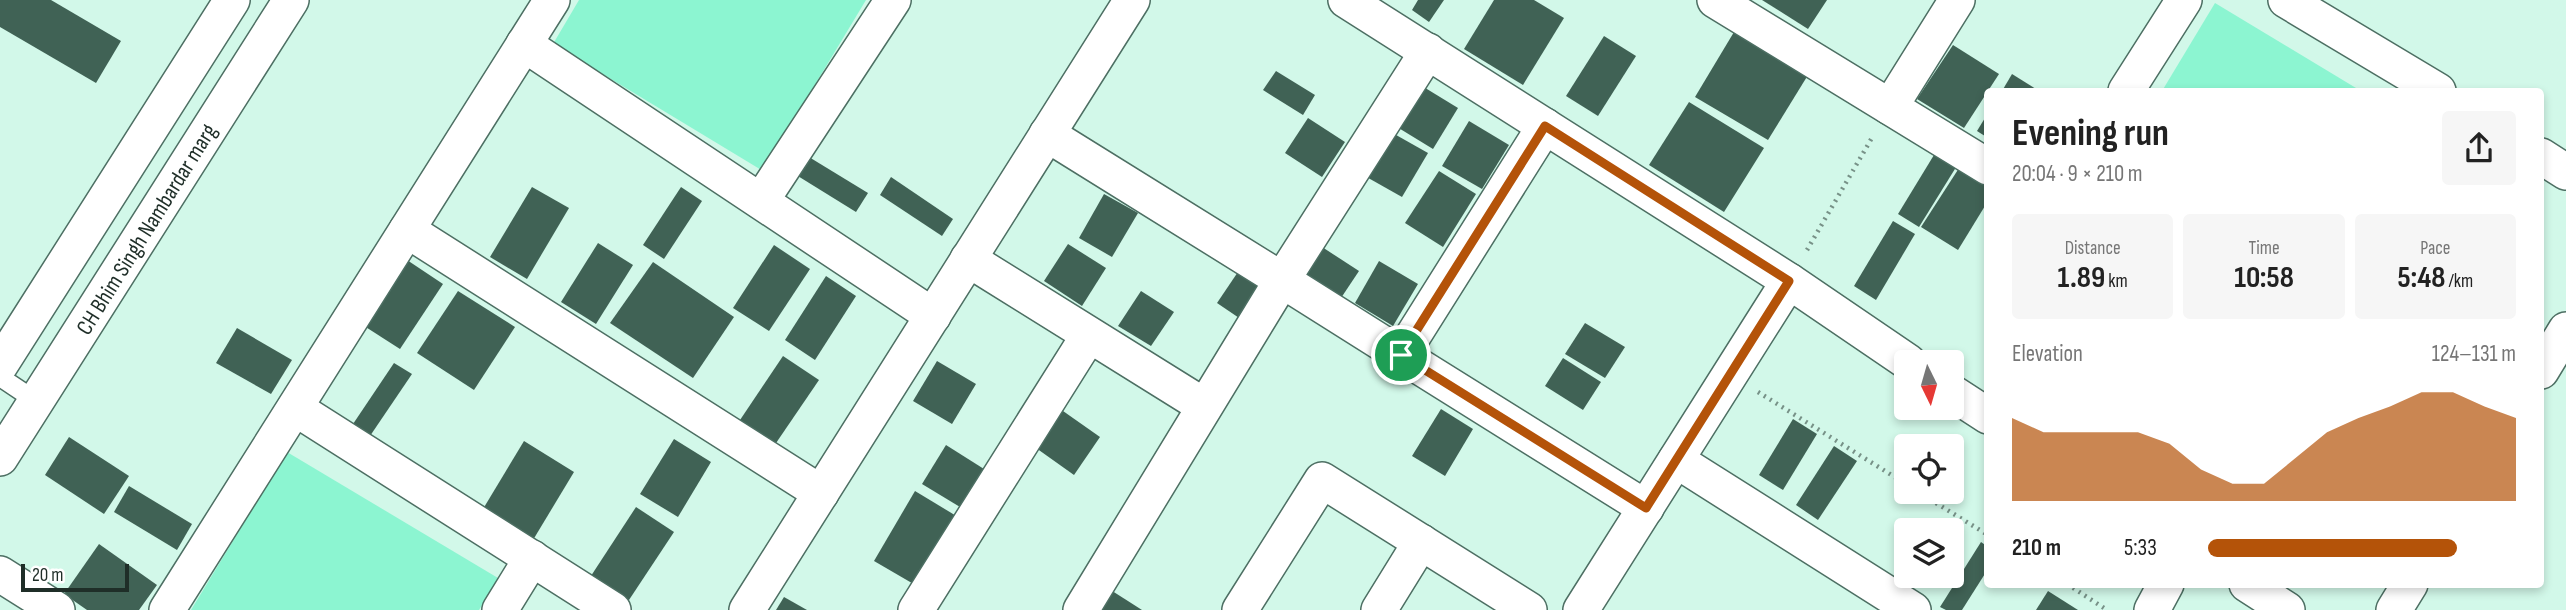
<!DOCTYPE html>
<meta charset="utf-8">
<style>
:root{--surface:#fff;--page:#f6f6f6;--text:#222;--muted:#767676;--accent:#b45309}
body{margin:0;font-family:"Sofia Sans Condensed",sans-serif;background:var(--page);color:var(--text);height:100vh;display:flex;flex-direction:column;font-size:26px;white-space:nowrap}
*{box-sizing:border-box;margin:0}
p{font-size:23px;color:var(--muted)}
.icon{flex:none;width:38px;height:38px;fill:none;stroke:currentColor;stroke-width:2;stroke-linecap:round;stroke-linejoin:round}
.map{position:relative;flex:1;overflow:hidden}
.panel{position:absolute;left:1984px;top:88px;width:560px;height:500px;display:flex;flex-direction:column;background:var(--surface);border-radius:7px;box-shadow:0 4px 10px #0003}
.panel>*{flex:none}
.needle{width:46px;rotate:175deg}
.buttons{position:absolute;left:1894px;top:350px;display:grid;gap:14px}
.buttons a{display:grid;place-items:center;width:70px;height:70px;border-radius:7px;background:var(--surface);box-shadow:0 4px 10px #0003;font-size:35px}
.scale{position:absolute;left:21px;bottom:18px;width:108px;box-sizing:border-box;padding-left:7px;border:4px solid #1f2e28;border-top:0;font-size:19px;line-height:24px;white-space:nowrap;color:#1f2e28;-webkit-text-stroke:5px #fff;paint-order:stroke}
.pin{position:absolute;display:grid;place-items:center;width:60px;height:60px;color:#fff;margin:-30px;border:4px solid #fff;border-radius:50%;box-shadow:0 2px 7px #0007}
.round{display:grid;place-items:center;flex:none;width:74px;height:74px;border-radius:7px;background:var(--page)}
.overview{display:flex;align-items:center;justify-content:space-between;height:119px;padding:0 28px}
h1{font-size:38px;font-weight:700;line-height:52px}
.figures{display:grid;grid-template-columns:repeat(3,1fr);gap:10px;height:119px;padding:7px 28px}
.figures div{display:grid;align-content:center;border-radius:7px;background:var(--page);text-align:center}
.figures b{font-size:30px;font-weight:700}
.figures small{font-size:19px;font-weight:400}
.figures p{font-size:19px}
.chart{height:196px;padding:14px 28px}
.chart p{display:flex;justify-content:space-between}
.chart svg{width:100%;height:126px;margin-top:7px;fill:var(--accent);opacity:.7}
ul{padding:0 28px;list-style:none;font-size:23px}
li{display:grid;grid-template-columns:112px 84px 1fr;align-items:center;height:52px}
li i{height:18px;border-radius:9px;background:var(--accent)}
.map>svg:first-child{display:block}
.green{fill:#8cf5d1}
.building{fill:#406255}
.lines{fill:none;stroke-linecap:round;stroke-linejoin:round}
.lane-casing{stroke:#4d6f63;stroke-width:21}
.street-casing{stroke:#4d6f63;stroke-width:38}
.path{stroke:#779187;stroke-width:4.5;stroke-dasharray:2 5;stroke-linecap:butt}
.lane{stroke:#fff;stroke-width:18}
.street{stroke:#fff;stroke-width:35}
.route-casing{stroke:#fff;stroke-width:14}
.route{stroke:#b45309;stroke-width:9}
.labels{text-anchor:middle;stroke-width:7;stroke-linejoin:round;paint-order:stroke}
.street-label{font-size:23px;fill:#1f2e28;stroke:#fff}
</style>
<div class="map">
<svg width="2566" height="610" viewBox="0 0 2566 610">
<rect width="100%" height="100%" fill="#d2f8e9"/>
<!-- green -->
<g class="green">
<polygon points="579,0 866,0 763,171 553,44"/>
<polygon points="2215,3 2361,91 2162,91"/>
<polygon points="287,452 498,578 479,610 191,610"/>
</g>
<!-- building -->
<g class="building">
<polygon points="0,0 51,0 121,41 96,83 0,27"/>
<polygon points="1418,0 1444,0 1429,22 1412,10"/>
<polygon points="1494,0 1534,0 1564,18 1523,85 1464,49"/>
<polygon points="1762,0 1827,0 1808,29"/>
<polygon points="1734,32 1808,75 1768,140 1695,97"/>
<polygon points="1604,36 1636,56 1598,116 1566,96"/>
<polygon points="1953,45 1999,74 1964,128 1917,99"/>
<polygon points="1276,71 1315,95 1303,115 1263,90"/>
<polygon points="2012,74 2039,91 2002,91"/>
<polygon points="1422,86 1458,108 1433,149 1397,127"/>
<polygon points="1689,102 1764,148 1724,212 1649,165"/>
<polygon points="1988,113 1988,138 1977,131"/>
<polygon points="1308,118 1345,142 1322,177 1285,153"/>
<polygon points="1469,121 1509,145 1482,189 1442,166"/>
<polygon points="1389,131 1428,153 1402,197 1363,175"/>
<polygon points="1937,150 1958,164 1919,227 1898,214"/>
<polygon points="804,154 868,193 856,212 793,173"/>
<polygon points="1961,165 1988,182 1988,201 1958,250 1921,227"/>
<polygon points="1439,171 1476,194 1443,247 1405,223"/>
<polygon points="891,177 953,219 942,236 880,195"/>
<polygon points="532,187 569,208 527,279 490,257"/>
<polygon points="681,187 702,201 664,259 643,245"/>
<polygon points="1104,194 1138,213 1112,257 1079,238"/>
<polygon points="1893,221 1915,234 1876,300 1854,286"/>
<polygon points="598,243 633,265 596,324 561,302"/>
<polygon points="1068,244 1106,268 1082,306 1044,281"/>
<polygon points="774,245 810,269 769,331 733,308"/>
<polygon points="1319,245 1359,271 1335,307 1295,281"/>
<polygon points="404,258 443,284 400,349 361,324"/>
<polygon points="1379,261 1418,284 1393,326 1355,303"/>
<polygon points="653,262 734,317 693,378 610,323"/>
<polygon points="1244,263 1275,283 1248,324 1217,303"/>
<polygon points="826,276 856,296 815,360 785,340"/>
<polygon points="458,291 515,327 474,390 417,353"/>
<polygon points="1141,291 1174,312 1151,346 1118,326"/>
<polygon points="1585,323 1625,347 1605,378 1565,354"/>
<polygon points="237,328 292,360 271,394 216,363"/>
<polygon points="783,356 819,380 774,446 738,423"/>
<polygon points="1563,358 1601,382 1583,410 1545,386"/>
<polygon points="937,361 976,384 952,424 913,401"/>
<polygon points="394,363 412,374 370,436 353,424"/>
<polygon points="1441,409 1473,429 1445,476 1412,456"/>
<polygon points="1063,411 1100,437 1074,475 1036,448"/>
<polygon points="1793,419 1817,434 1783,490 1759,475"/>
<polygon points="69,437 129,476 104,514 45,475"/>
<polygon points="674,439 711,462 678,517 640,494"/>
<polygon points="524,441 574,472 533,540 483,509"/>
<polygon points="946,445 984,469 960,507 922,484"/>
<polygon points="1834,446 1857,461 1818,520 1796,505"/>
<polygon points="129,486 192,524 177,550 114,512"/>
<polygon points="915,491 958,517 917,586 874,561"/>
<polygon points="636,507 674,532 625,606 587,582"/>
<polygon points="1981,542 1988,547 1988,569 1962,610 1946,610 1940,607"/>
<polygon points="99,544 157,585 139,610 87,610 64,594"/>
<polygon points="1106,587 1142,610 1091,610"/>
<polygon points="2048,591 2078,610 2036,610"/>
<polygon points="784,597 807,610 776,610"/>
</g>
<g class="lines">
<!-- lane casing -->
<g class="lane-casing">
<polyline id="lane" points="0,377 36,401"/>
</g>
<!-- street casing -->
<g class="street-casing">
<g id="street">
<polyline points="1346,0 1789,281 1908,362"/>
<polyline points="1715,0 1988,167"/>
<polyline points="2286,0 2438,91"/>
<polyline points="524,44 933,316"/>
<polyline points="2126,91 2184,0"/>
<polyline points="1890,107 1957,0"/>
<polyline points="1545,126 1401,355 1646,508"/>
<polyline points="1047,134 1282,280 1428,51"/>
<polyline points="2541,156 2566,172"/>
<polyline points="761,201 893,0"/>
<polyline points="407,230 821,493"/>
<polyline points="968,259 1204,406"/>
<polyline points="0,365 232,0"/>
<polyline points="2541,371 2566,330"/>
<polyline points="1951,392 1988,416"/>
<polyline points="295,408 613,610"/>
<polyline points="0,458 291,0"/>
<polyline points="1676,460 1913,610"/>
<polyline points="0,574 57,610"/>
<polyline points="2247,584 2287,610"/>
<polyline points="167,610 552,0"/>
<polyline points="500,610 532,558"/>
<polyline points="747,610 1132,0"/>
<polyline points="916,610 1089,335"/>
<polyline points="1081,610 1282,280 1401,355"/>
<polyline points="1240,610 1322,480 1529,610"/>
<polyline points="1379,610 1421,542"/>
<polyline points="1581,610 1789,281"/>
<polyline points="2152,610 2166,584"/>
<polyline points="2394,610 2410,584"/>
</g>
</g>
<!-- path -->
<g class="path">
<polyline points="1807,250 1873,136"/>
<polyline points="1758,392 1906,484"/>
<polyline points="1918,492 1988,535"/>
<polyline points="2067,584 2107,610"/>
</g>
<!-- lane -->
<use href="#lane" class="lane"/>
<!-- street -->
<use href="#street" class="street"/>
</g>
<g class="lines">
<!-- route casing -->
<g class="route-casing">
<polygon id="route" points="1545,126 1789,281 1646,508 1401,355"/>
</g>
<!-- route -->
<use href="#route" class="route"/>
</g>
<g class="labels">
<!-- street labels -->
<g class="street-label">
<text transform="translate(146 229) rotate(-58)" y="8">CH Bhim Singh Nambardar marg</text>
</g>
</g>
</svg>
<div class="buttons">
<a><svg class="needle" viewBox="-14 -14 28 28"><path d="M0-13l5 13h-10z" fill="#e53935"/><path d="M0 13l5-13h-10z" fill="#767676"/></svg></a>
<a><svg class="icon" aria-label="locate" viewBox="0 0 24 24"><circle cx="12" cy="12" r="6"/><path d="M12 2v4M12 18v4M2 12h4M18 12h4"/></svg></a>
<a><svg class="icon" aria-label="layers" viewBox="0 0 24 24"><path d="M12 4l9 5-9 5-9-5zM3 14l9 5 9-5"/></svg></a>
</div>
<div class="scale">20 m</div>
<div class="pin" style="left:1401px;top:355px;background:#1e9e55"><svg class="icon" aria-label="arrive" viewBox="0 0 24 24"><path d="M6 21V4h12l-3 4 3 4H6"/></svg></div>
<section class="panel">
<div class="overview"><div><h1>Evening run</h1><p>20:04 · 9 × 210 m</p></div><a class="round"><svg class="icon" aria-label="share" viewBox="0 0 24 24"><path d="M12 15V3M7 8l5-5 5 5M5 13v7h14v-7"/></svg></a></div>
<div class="figures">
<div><p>Distance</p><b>1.89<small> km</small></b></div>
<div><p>Time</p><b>10:58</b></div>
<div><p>Pace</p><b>5:48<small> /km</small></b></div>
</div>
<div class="chart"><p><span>Elevation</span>124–131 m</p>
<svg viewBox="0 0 160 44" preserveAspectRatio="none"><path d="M0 44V15L10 20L20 20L30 20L40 20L50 24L60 33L70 38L80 38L90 29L100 20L110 15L120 11L130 6L140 6L150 11L160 15V44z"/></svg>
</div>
<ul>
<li><b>210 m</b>5:33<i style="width:81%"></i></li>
</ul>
</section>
</div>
